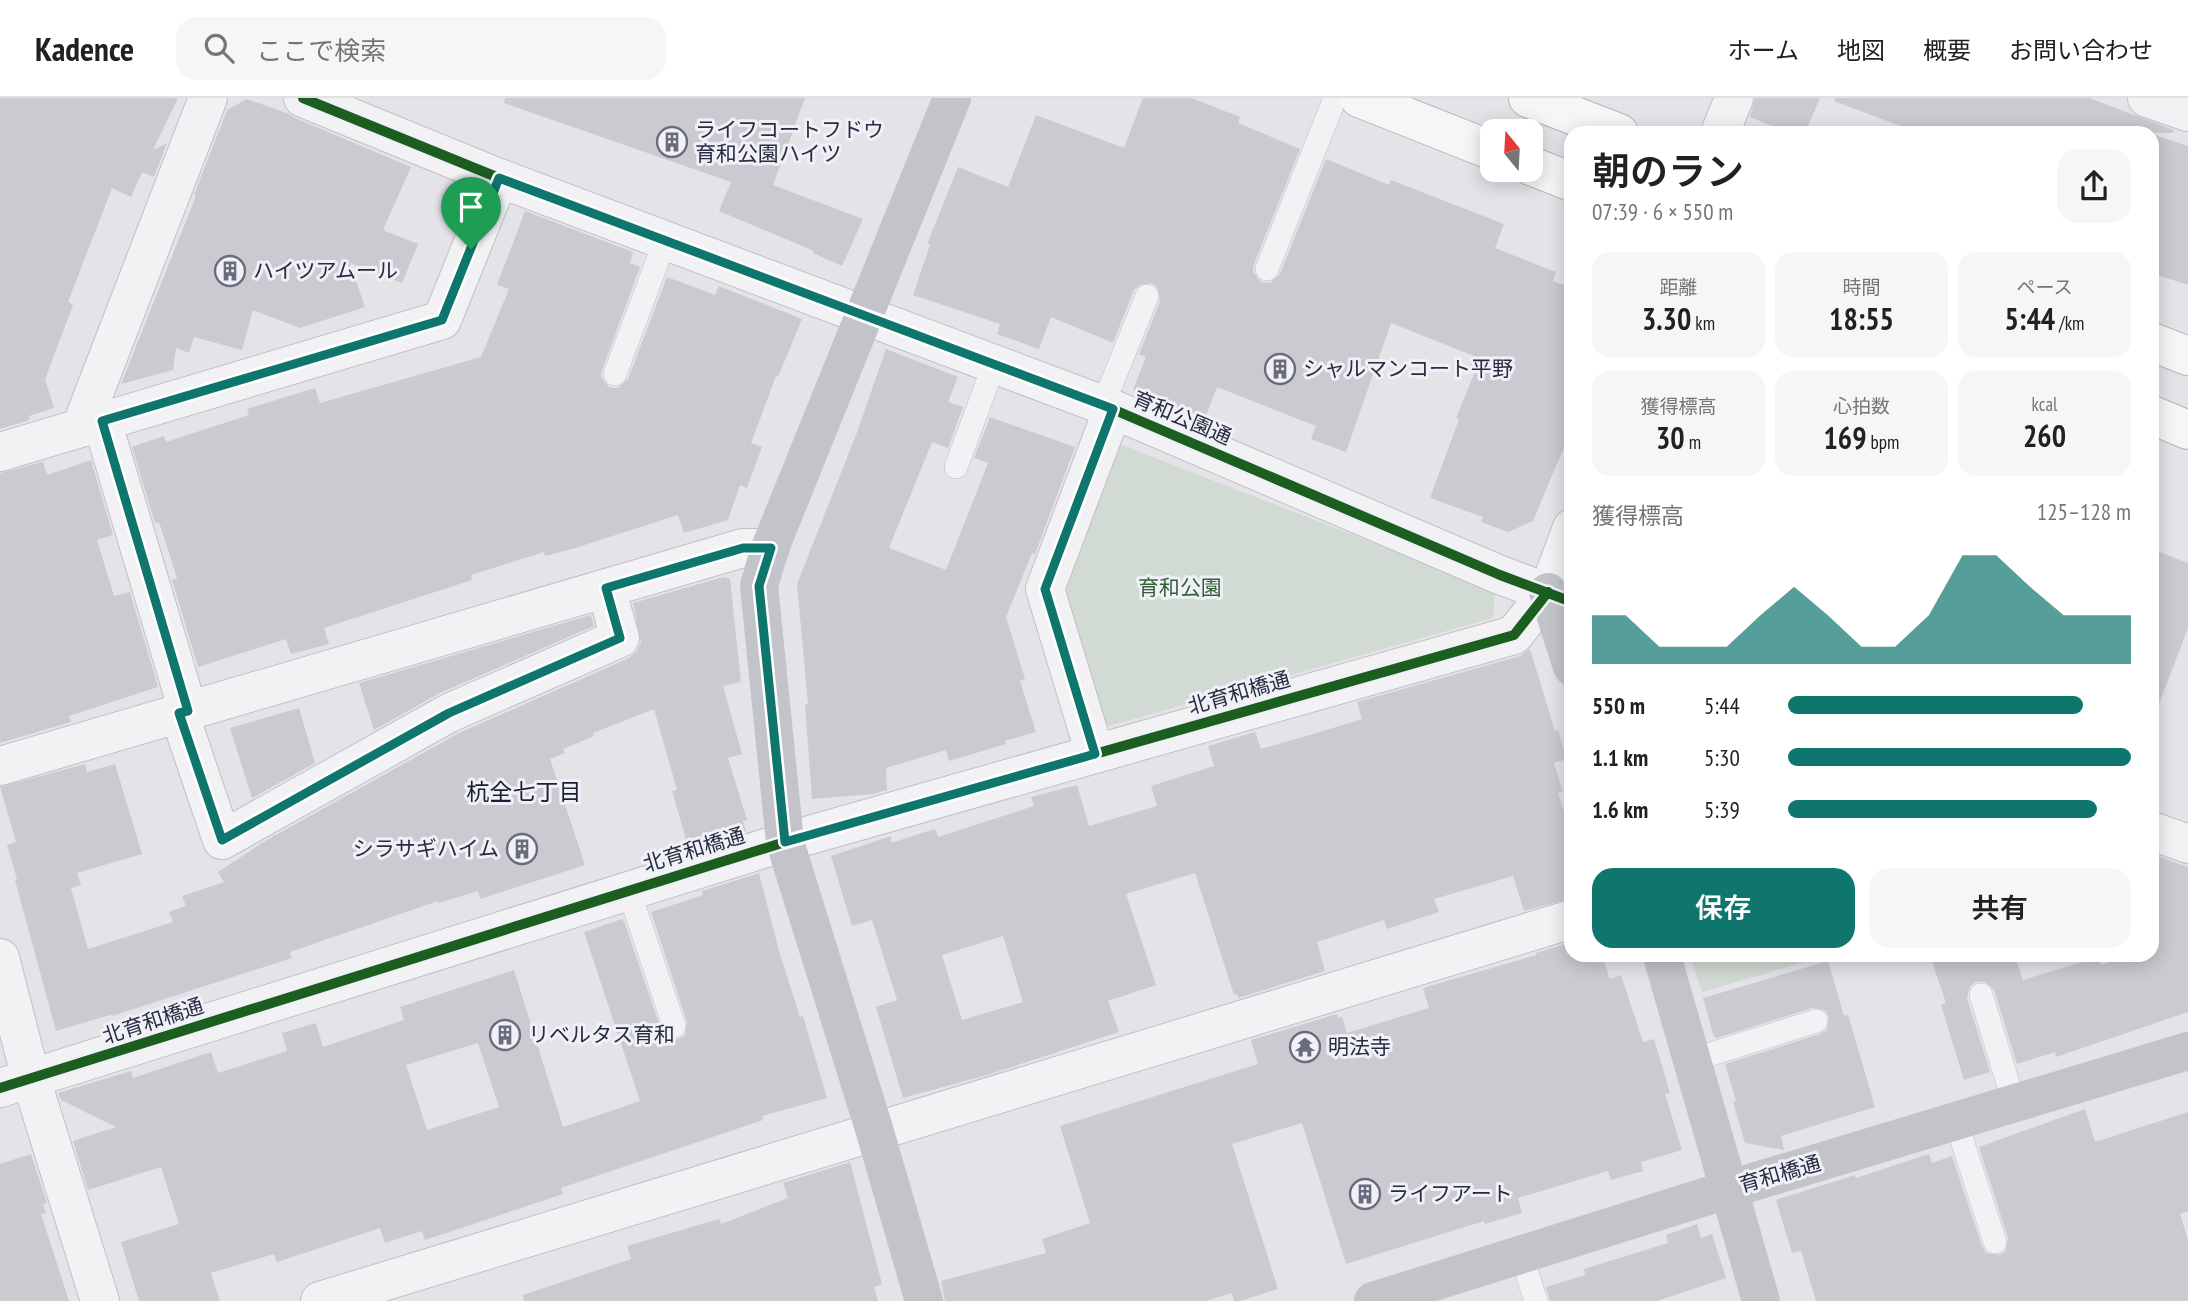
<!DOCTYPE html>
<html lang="ja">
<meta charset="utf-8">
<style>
:root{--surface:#fff;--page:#f6f6f6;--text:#202124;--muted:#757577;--line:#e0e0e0;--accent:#0f766e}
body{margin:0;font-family:"PT Sans Narrow","Noto Sans JP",sans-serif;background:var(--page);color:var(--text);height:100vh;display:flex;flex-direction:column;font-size:26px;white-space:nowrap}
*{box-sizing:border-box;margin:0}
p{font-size:23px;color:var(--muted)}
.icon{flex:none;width:38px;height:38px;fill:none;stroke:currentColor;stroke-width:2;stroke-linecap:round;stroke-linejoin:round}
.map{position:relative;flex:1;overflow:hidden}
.drawer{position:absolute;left:1564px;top:28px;width:595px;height:836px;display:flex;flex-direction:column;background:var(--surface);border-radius:21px;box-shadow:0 4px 18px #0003}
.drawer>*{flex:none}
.needle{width:46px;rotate:342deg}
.fabs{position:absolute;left:1480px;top:21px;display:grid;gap:14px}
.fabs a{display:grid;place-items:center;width:63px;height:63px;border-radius:14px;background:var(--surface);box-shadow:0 4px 18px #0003;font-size:35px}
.pin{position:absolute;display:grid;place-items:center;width:60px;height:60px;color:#fff;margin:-72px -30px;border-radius:50% 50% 50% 0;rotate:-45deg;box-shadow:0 0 7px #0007}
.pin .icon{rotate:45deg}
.round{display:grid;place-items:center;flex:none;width:74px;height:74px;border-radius:21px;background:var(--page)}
.head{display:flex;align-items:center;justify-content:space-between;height:119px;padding:0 28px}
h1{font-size:38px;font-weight:600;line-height:52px}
.figures{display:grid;grid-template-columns:repeat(3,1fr);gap:10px;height:119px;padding:7px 28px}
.figures div{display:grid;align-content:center;border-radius:18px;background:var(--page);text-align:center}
.figures b{font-size:30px;font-weight:600}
.figures small{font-size:19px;font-weight:400}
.figures p{font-size:19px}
.chart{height:196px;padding:14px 28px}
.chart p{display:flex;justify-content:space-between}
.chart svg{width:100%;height:126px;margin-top:7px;fill:var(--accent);opacity:.7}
.cta{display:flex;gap:14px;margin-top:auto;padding:14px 28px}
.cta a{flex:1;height:80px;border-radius:21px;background:var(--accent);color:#fff;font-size:28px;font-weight:600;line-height:80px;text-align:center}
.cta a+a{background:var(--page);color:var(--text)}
ul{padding:0 28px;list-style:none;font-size:23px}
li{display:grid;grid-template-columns:112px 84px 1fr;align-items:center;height:52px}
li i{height:18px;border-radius:9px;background:var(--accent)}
header{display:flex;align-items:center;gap:42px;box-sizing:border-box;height:98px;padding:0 35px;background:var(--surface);border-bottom:2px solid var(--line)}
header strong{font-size:33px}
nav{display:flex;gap:38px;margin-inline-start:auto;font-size:24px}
.search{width:490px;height:63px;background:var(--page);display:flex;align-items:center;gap:18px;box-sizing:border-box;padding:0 24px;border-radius:21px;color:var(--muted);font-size:26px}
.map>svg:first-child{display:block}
.green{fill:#d1dbd3}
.building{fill:#cacad0;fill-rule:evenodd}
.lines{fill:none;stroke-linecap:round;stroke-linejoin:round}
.lane-casing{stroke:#c0c0c6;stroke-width:24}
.street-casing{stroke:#c0c0c6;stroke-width:40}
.highway-casing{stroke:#b5b6bd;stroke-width:40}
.lane{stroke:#f2f2f5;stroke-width:23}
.street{stroke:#f2f2f5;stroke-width:38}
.secondary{stroke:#c3c3ca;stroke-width:38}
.highway{stroke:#f6f6f7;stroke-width:38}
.cycleway-casing{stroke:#f0f1f7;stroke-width:15}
.cycleway{stroke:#1b5e20;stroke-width:10}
.route-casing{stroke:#fff;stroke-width:14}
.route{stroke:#0f766e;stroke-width:9}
.labels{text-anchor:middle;stroke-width:6;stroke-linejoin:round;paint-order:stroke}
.poi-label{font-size:21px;fill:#292b42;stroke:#f0f1f7;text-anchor:start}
.street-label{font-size:21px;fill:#292b42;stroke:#f0f1f7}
.park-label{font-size:21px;fill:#355e38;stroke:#f0f1f7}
.neighbourhood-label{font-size:23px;fill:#1b1d33;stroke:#f0f1f7}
</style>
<header>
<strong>Kadence</strong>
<div class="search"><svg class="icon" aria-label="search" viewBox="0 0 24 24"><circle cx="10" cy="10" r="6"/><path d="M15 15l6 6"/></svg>ここで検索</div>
<nav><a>ホーム</a><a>地図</a><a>概要</a><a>お問い合わせ</a></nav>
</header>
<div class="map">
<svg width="2188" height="1203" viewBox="0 0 2188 1203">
<rect width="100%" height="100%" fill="#e3e3e8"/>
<!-- green -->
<g class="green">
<polygon points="1114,344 1495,492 1493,520 1098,631 1057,492"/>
<polygon points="1690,858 1825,858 1702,894"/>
</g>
<!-- building -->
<g class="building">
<polygon points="0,0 178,0 153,52 167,45 154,79 142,74 131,99 112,90 68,204 73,207 45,281 54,310 29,318 30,322 0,331"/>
<polygon points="505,0 805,0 773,87 863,121 842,168 813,155 814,153 719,113 731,84 504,5"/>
<polygon points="1143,0 1191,0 1240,19 1238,25 1300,51 1254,166 1253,174 1261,184 1270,185 1280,176 1326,61 1389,87 1391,82 1504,126 1495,150 1556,174 1553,183 1572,190 1572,330 1533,423 1508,434 1481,424 1483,419 1430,400 1459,321 1456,320 1477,269 1470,267 1474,258 1391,225 1346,354 1311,341 1316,328 1217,289 1205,320 1133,292 1146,259 1139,256 1160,203 1158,190 1152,185 1139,187 1134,192 1113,245 1051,219 1039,251 997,236 1000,226 913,197 930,147 927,146 958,69 1008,89 1036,17 1124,50"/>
<polygon points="1755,0 1820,0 1805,35 1789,35 1750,19"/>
<polygon points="1835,0 2089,0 2174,32 2173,35 1919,35 1834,3"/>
<polygon points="247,1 287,15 295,20 411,69 383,132 418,146 402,185 350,165 365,209 300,230 253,212 242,252 194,239 189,255 176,250 173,272 121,286 196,98 194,97 227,12"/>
<polygon points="2152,36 2188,48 2188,187 2152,175"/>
<polygon points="525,113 633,154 630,165 640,169 602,272 601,279 609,289 618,290 628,281 667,179 715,197 719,188 802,221 778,279 776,278 751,345 762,349 747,390 740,387 728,422 684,435 678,417 572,451 545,458 544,454 471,477 472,482 324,530 329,546 291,556 286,541 198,569 172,482 177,480 159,424 155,425 132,349 164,338 166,344 249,317 247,311 315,290 320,305 481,259 509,191 497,187"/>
<polygon points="886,251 958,279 948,304 963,309 948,350 932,344 889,450 946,472 988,365 974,360 990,319 1075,349 1035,456 1032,455 1006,519 1025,581 1020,583 1036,634 1005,643 1006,646 949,663 946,652 886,670 887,692 873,696 812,701 805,607 808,606 797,486 856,337"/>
<polygon points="91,362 113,437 97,442 114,498 130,494 158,589 69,618 71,624 0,645 0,375 43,364 47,377"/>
<polygon points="2152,451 2188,465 2188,530 2155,616 2152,615"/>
<polygon points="723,479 730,481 741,584 723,588 742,656 728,660 747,722 743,723 746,733 689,751 672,693 677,692 654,611 593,635 594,638 563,651 565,655 550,661 585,767 480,801 478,793 439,805 438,803 290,854 292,860 112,918 113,916 56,933 15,782 17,781 7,747 16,744 0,689 85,666 87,674 115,666 142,756 77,775 81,787 71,790 88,851 173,824 169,814 186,808 182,798 224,784 218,774 265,743 459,635 629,560 637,553 641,544 633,505"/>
<polygon points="591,517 594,528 440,595 374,632 359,585"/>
<path d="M1530,551L1555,633L1558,632L1567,661L1554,665L1563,694L1558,695L1572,738V800L1524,813L1513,778L1434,801L1439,814L1387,831L1384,822L1317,844L1325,873L1238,900L1237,896L1234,897L1195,775L1126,796L1156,887L1108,903L1119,934L987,977L903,1000L876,909L897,902L872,822L852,828L831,758L891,738V745L935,731L938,739L1034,708L1031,699L1077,687L1089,728L1157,708L1151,688L1214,668L1208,648L1255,634L1261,651L1320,634L1362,621L1357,604L1520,558ZM1003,838L1023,904L962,922L942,857Z"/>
<polygon points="299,610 315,665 252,700 230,630"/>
<polygon points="2152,756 2188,769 2188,914 2056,959 2055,954 2017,966 1994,892 1985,884 1976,884 1970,888 1967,900 1990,974 1964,982 1941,907 1946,905 1930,858 2015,858 2023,882 2098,859 2101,867 2131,858 2152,858"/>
<path d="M759,775L779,853L800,919L803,918L827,1000L762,1018L763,1022L561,1090L563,1096L425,1142L422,1133L385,1145L380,1130L277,1164L274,1156L211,1175L220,1203H139L121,1144L179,1126L161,1069L88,1092L73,1043L116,1029L61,1002L58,995L131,973L133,980L211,954L218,975L287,953L282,935L316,925L323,949L404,922L400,909L514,872L563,1029L640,1003L584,834L622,821L624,823L661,932L665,939L678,941L685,937L687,924L651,814L703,797L702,793ZM478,945L499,1009L427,1032L406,967Z"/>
<polygon points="1572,844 1572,858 1602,858 1610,881 1621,877 1643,944 1654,941 1670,995 1665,996 1682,1052 1641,1064 1643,1073 1611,1082 1608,1073 1518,1100 1522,1115 1485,1126 1484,1123 1346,1166 1302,1025 1232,1046 1278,1191 1240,1203 1234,1203 1232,1195 1206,1203 945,1203 941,1183 1046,1155 1042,1141 1090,1125 1060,1028 1258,966 1251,942 1337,916 1338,920 1342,919 1347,935 1429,910 1423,890 1536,857 1536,855"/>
<polygon points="1828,863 1844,918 1848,917 1875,1009 1781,1038 1784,1052 1745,1045 1733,1004 1736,1003 1725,966 1820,936 1827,932 1829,919 1825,912 1812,910 1717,940 1714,939 1703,900"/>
<polygon points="2085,1011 2095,1044 2188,1014 2188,1113 2180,1116 2188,1142 2188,1203 1816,1203 1801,1153 1792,1155 1776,1102 1855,1077 1856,1080 1929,1056 1932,1065 1952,1058 1982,1148 1986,1155 1999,1157 2006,1153 2008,1140 1979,1049"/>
<polygon points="31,1056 47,1105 43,1106 46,1115 41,1116 69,1203 0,1203 0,1066"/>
<polygon points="850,1064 882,1186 874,1189 878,1203 524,1203 523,1197 631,1161 627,1148 719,1121 721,1126 788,1100 783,1085"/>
<polygon points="1697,1126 1701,1140 1712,1136 1726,1180 1657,1203 1550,1203 1546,1189 1585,1177 1584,1171 1668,1145 1666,1137"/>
</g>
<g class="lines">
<!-- lane casing -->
<g class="lane-casing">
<g id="lane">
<polyline points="1267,171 1335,0"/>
<polyline points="615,276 665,143"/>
<polyline points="1103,307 1147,198"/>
<polyline points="956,369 994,267"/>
<polyline points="629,793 674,928"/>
<polyline points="1981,897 2014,1005"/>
<polyline points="1692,962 1816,923"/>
<polyline points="1956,1024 1995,1144"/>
<polyline points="1521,1157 1536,1203"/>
</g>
</g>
<!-- street casing -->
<g class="street-casing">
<g id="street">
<polyline points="303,0 499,80 1103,307 1500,477 1570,503"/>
<polyline points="2147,0 2188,14"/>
<polyline points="1720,35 1734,0"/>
<polyline points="102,323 188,613"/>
<polyline points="81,329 208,0"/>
<polyline points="0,354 442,222 499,80"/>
<polyline points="179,615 222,742 449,615 620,540 606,490"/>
<polyline points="1095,656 1045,491 1113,311"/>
<polyline points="0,668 743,450 770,450"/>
<polyline points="2152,733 2188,746"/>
<polyline points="0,860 31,981 100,1203"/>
<polyline points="0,990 785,744 1514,537 1548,494 1572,430"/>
<polyline points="320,1203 1572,821"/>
</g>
</g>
<!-- highway casing -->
<g class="highway-casing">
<g id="highway">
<polyline points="1359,0 1493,53"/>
<polyline points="1528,0 1619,35"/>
<polyline points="1531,68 1572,84"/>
<polyline points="2152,244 2188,258"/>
<polyline points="2152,317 2188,332"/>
</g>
</g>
<!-- lane -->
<use href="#lane" class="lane"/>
<!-- street -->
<use href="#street" class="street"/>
<!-- secondary -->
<g class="secondary">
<polyline points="1548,494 1572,569"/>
<polyline points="1662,858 1761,1203"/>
<polyline points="924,1203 875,1034 785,744 759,488 770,450 952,0"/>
<polyline points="1373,1203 1730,1091 2188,953"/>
</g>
<!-- highway -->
<use href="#highway" class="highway"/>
<!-- cycleway casing -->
<g class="cycleway-casing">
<g id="cycleway">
<polyline points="303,0 499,80 1103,307 1500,477 1572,504"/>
<polyline points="0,990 785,744 1514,537 1548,494"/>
</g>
</g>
<!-- cycleway -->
<use href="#cycleway" class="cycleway"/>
</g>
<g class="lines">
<!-- route casing -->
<g class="route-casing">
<polygon id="route" points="499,80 1113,311 1045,491 1095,656 785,744 759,488 771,450 743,450 606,490 620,540 449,615 222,742 179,615 188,613 102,323 442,222"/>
</g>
<!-- route -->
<use href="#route" class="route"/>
</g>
<!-- icons -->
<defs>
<g id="building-ring" transform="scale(1.575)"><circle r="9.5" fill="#f0f1f7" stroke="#6a6b7c" stroke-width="1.5"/><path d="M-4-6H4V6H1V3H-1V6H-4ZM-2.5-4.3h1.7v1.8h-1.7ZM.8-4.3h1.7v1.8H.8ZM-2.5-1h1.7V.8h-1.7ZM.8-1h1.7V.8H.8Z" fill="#6a6b7c"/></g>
<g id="temple-ring" transform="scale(1.575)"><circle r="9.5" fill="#f0f1f7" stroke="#6a6b7c" stroke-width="1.5"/><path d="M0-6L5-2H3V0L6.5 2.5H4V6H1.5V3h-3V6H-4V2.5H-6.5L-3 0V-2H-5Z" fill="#6a6b7c"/></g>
</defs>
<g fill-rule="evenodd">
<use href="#building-ring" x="672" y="44"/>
<use href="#building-ring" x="230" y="173"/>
<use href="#building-ring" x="1280" y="271"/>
<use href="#building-ring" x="522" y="751"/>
<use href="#building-ring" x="505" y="937"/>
<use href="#temple-ring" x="1305" y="949"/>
<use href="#building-ring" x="1365" y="1096"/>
</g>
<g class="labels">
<!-- poi labels -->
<g class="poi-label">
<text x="695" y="39">ライフコートフドウ<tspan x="695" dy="24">育和公園ハイツ</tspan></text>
<text x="253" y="180">ハイツアムール</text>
<text x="1303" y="278">シャルマンコート平野</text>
<text x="499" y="758" text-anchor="end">シラサギハイム</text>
<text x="528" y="944">リベルタス育和</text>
<text x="1328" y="956">明法寺</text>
<text x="1388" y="1103">ライフアート</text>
</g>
<!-- street labels -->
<g class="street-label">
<text transform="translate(1182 320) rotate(23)" y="7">育和公園通</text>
<text transform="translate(1239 595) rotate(-16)" y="7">北育和橋通</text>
<text transform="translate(694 752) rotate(-17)" y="7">北育和橋通</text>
<text transform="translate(153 923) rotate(-18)" y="7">北育和橋通</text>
<text transform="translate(1780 1076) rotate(-16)" y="7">育和橋通</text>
</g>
<!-- park labels -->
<g class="park-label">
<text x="1180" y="497">育和公園</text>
</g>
<!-- neighbourhood labels -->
<g class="neighbourhood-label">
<text x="524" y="702">杭全七丁目</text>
</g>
</g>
</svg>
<div class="fabs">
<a><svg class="needle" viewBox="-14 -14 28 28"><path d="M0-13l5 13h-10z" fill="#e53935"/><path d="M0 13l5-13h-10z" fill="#757577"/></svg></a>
</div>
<div class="pin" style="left:471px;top:151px;background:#1e9e55"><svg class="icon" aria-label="arrive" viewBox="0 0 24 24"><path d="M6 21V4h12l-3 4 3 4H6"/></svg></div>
<section class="drawer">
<div class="head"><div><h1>朝のラン</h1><p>07:39 · 6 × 550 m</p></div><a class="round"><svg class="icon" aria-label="share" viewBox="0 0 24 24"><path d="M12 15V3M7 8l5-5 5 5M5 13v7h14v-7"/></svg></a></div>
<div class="figures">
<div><p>距離</p><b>3.30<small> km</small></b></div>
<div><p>時間</p><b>18:55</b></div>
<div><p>ペース</p><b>5:44<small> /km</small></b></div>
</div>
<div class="figures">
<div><p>獲得標高</p><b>30<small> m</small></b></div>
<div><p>心拍数</p><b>169<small> bpm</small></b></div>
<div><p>kcal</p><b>260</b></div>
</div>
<div class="chart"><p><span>獲得標高</span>125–128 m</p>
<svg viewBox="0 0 160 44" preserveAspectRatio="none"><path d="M0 44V27L10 27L20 38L30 38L40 38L50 27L60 17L70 27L80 38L90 38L100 27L110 6L120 6L130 17L140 27L150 27L160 27V44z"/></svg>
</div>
<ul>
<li><b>550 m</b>5:44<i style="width:86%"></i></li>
<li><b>1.1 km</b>5:30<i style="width:100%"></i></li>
<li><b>1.6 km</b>5:39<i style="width:90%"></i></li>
</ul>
<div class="cta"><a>保存</a><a>共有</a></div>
</section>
</div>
